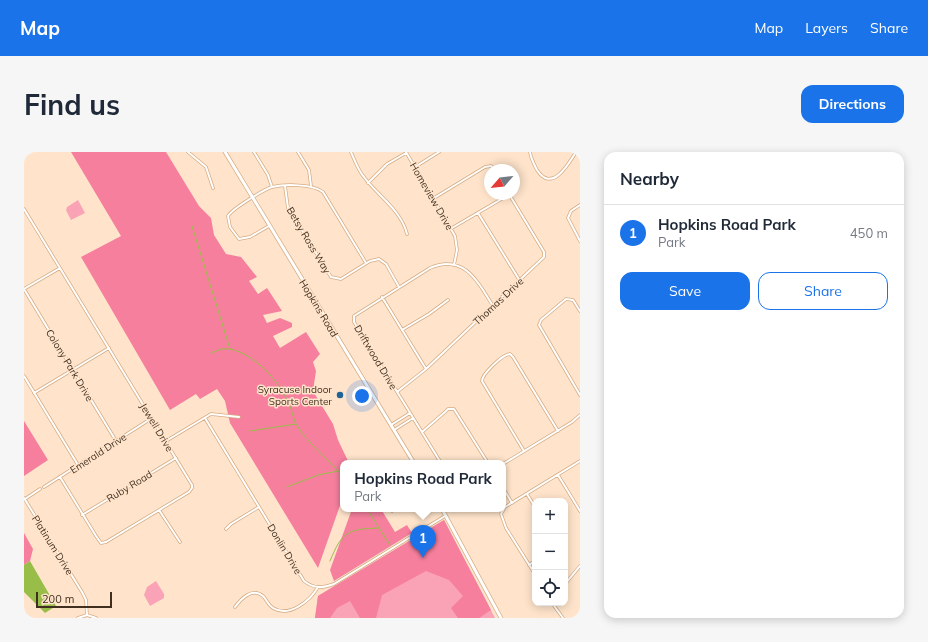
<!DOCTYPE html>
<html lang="en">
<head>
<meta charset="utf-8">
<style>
  body { margin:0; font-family:Mulish,sans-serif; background:#f6f6f7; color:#1f2937 }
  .controls { position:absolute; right:12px; bottom:12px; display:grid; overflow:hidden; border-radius:8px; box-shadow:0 2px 10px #0003 }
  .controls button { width:36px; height:36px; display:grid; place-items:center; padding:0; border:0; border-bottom:1px solid #e0e1e3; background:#fff; color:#1f2937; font:20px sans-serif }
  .compass { position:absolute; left:460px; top:12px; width:36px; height:36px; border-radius:50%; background:#fff; box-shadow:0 2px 10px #0003; rotate:242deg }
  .scale { position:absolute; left:12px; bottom:10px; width:76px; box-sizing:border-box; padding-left:4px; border:2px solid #402f1f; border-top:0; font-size:11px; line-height:14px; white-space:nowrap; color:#402f1f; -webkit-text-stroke:3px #ffe4cb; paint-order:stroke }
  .you { position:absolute; left:338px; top:244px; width:14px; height:14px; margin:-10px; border:3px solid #fff; border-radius:50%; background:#1a73e8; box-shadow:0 0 0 6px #1a73e833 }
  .badge { display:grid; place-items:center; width:26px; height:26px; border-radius:50%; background:#1a73e8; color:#fff; font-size:13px; font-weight:700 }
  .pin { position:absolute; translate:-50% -33px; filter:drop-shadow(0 1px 2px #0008) }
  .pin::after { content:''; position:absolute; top:21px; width:14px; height:12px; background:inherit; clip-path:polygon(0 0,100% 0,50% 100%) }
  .popup { position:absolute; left:316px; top:308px; width:166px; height:52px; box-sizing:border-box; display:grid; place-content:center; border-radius:8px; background:#fff; filter:drop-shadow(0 1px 3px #0005); font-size:13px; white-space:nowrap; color:#747a83 }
  .popup b { font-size:15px; color:#1f2937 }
  .popup::after { content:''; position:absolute; left:50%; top:100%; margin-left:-8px; border:8px solid transparent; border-top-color:#fff }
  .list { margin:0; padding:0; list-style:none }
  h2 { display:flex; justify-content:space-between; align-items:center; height:52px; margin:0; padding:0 16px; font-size:17px }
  h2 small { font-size:13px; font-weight:400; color:#747a83 }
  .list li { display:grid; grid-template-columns:26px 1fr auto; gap:12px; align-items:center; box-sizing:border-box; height:56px; padding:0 16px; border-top:1px solid #e0e1e3 }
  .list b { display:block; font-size:15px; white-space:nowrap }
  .list p { margin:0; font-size:13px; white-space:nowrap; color:#747a83 }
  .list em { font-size:13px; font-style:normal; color:#747a83 }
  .actions { display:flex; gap:8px; padding:12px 16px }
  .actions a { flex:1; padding:9px 0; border:1px solid #1a73e8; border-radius:12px; text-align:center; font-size:14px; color:#1a73e8 }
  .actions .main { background:#1a73e8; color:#fff }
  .icon { flex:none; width:22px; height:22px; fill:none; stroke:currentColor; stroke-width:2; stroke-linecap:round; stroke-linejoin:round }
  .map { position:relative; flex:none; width:556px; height:466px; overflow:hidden; border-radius:12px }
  header { display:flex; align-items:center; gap:24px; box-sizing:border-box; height:56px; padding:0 20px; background:#1a73e8; color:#fff }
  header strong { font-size:19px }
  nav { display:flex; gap:22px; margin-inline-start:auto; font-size:14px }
  .intro { display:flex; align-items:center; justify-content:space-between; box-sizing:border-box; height:96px; padding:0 24px }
  h1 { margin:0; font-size:28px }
  .button { padding:10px 18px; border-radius:12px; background:#1a73e8; color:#fff; font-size:14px; font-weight:700 }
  main { display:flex; gap:24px; padding:0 24px }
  aside { flex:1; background:#fff; border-radius:12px; box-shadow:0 2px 10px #0003 }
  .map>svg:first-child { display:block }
</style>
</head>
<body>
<header>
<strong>Map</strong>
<nav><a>Map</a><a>Layers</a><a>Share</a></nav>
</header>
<div class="intro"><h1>Find us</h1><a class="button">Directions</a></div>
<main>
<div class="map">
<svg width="556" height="466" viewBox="0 0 556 466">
  <rect width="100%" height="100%" fill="#ffe4cb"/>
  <path fill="#faa2b6" d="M54,48l7,13 -14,7 -5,-10 1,-3z
    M420,368l51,98h-180l3,-22z
    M132,429l8,13v4l-14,8 -6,-11 3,-8z"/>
  <path fill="#f67f9e" d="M47,0h95l33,54 12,12 3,17 12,19 15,3 16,20 -8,4 9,13 9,-6 15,23 -19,4 4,8 13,-5 12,5v4l-19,9 7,12 26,-16 14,22 -7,8 3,9 -3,20 20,33 5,16 11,23h-6v34l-25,71 -88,-145 -5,-22 -8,-12 -17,10 -4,-5 -26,16 -89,-153 40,-21z
    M0,269l24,39 -24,16z
    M328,357h29l14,23 12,-7 5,8 -78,48 -4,-11z
    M420,368l47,90 -12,8h-21l-7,-10 12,-12 -14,-16 -23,-9 -44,24 -6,23h-16l-10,-17 -13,7 -7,10h-15l3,-22z
    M0,381l9,16 -3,12 -6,4z"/>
  <path fill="#98bd49" d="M6,409l26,45 -11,7 -21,-21v-27z"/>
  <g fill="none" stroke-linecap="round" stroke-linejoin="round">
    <path stroke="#98bd49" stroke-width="1" d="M168,74l38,123c25,5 49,32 59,55 3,6 4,14 7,20 12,20 33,35 47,53
      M187,201l10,-4h9
      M226,279l46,-7
      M263,335l31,-12 20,-4
      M343,357l23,36
      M306,409c12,-29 17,-32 49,-33"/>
    <defs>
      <path id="street" d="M164,0l18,15 7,21
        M230,0l14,23 4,12
        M274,0l11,18 2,16
        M327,0c4,9 7,18 13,25 14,19 37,33 43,57
        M382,0l49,84 2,14 -3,15
        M506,0c1,7 4,12 7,18 15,23 31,-5 39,-18
        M391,15l24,-15
        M344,31l19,-19 19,-11
        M261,34l3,22 43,69 10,2 29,-18 9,-2 7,5 13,23
        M410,46l51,-31 6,-1 4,4
        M556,53l-9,6 -3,7 12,23
        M0,57l168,276v3l-3,4 -83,50 -5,1 -5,-7 -36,-59
        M454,61l42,68
        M245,74l-19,11 -11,2 -9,-12 -2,-11c4,-7 35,-26 44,-29 13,-3 41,-3 51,5l43,71
        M428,76l58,-34
        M0,137l92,152
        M0,137l36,-21
        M358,145l44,72
        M556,159l-7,-11 -7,-1 -25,21 -2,5 41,70
        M378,178l27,-16 19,-14
        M0,224l54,89
        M373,240l29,-23 118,-112v-5l-35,-58
        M10,241l75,-45
        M181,266l99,163c10,8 19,7 30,3l111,-68
        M367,273l19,-12
        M370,278l19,-12
        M398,280l23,-20 3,-3h6l34,54
        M142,289l45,-27 28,3
        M500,299l-42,-70c0,-7 21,-27 28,-27l3,3 45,74
        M417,311l-87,-141v-6l76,-48c34,-15 48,14 63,38
        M479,312l69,-42 8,-7
        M534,323l22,36
        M20,335l108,-69
        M479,336l9,15
        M503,342l8,13
        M0,346l58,94 4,8 1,15
        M1,347l15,-10
        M135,358l21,32
        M368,359l1,-2
        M58,363l94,-57
        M202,377l5,-5 28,-17
        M505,413l6,-4
        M511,422l-29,-46 -5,-14 4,-7 75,-46
        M541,432l15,-18
        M528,451l11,15
        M211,455c6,-8 17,-20 28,-11 4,4 5,9 10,12 16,10 37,-7 45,-21
        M54,466l9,-3 9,3"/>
      <path id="secondary" d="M201,0l189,311
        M418,357l59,109"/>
    </defs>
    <use href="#street" stroke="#d6ac84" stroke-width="3.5"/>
    <use href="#secondary" stroke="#d6ac84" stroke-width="4.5"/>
    <use href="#street" stroke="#fff" stroke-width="2"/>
    <use href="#secondary" stroke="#fff" stroke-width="3"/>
  </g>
  <circle fill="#1d6599" stroke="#ffe4cb" stroke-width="1.5" cx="316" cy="243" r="4"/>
  <g text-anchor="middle" stroke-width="3" stroke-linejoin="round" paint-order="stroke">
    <g font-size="10" fill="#402f1f" stroke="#ffe4cb">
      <text transform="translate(408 44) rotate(60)" y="4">Homeview Drive</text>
      <text transform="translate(285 88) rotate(59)" y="4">Betsy Ross Way</text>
      <text transform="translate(474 149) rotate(-43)" y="4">Thomas Drive</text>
      <text transform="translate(295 156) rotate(59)" y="4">Hopkins Road</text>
      <text transform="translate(352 205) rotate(59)" y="4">Driftwood Drive</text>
      <text transform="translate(46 213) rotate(59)" y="4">Colony Park Drive</text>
      <text transform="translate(133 275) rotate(59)" y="4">Jewell Drive</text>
      <text transform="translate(74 301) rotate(-33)" y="4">Emerald Drive</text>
      <text transform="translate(105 334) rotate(-31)" y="4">Ruby Road</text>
      <text transform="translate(29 393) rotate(58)" y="4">Platinum Drive</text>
      <text transform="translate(261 397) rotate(59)" y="4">Donlin Drive</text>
    </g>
    <g font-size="10" fill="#402f1f" stroke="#ffe4cb" text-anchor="end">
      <text x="308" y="241">Syracuse Indoor<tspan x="308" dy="12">Sports Center</tspan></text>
    </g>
  </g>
</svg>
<div class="controls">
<button>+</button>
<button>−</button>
<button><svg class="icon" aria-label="locate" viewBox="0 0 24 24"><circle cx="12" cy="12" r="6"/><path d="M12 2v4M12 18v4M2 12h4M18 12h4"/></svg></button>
</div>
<svg class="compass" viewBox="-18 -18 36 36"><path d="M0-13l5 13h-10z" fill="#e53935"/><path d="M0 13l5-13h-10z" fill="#747a83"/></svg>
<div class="scale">200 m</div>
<div class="you"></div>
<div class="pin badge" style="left:399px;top:406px">1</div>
<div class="popup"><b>Hopkins Road Park</b>Park</div>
</div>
<aside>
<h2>Nearby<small></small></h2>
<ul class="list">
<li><span class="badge">1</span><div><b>Hopkins Road Park</b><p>Park</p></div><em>450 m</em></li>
</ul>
<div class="actions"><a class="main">Save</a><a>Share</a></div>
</aside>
</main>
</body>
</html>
